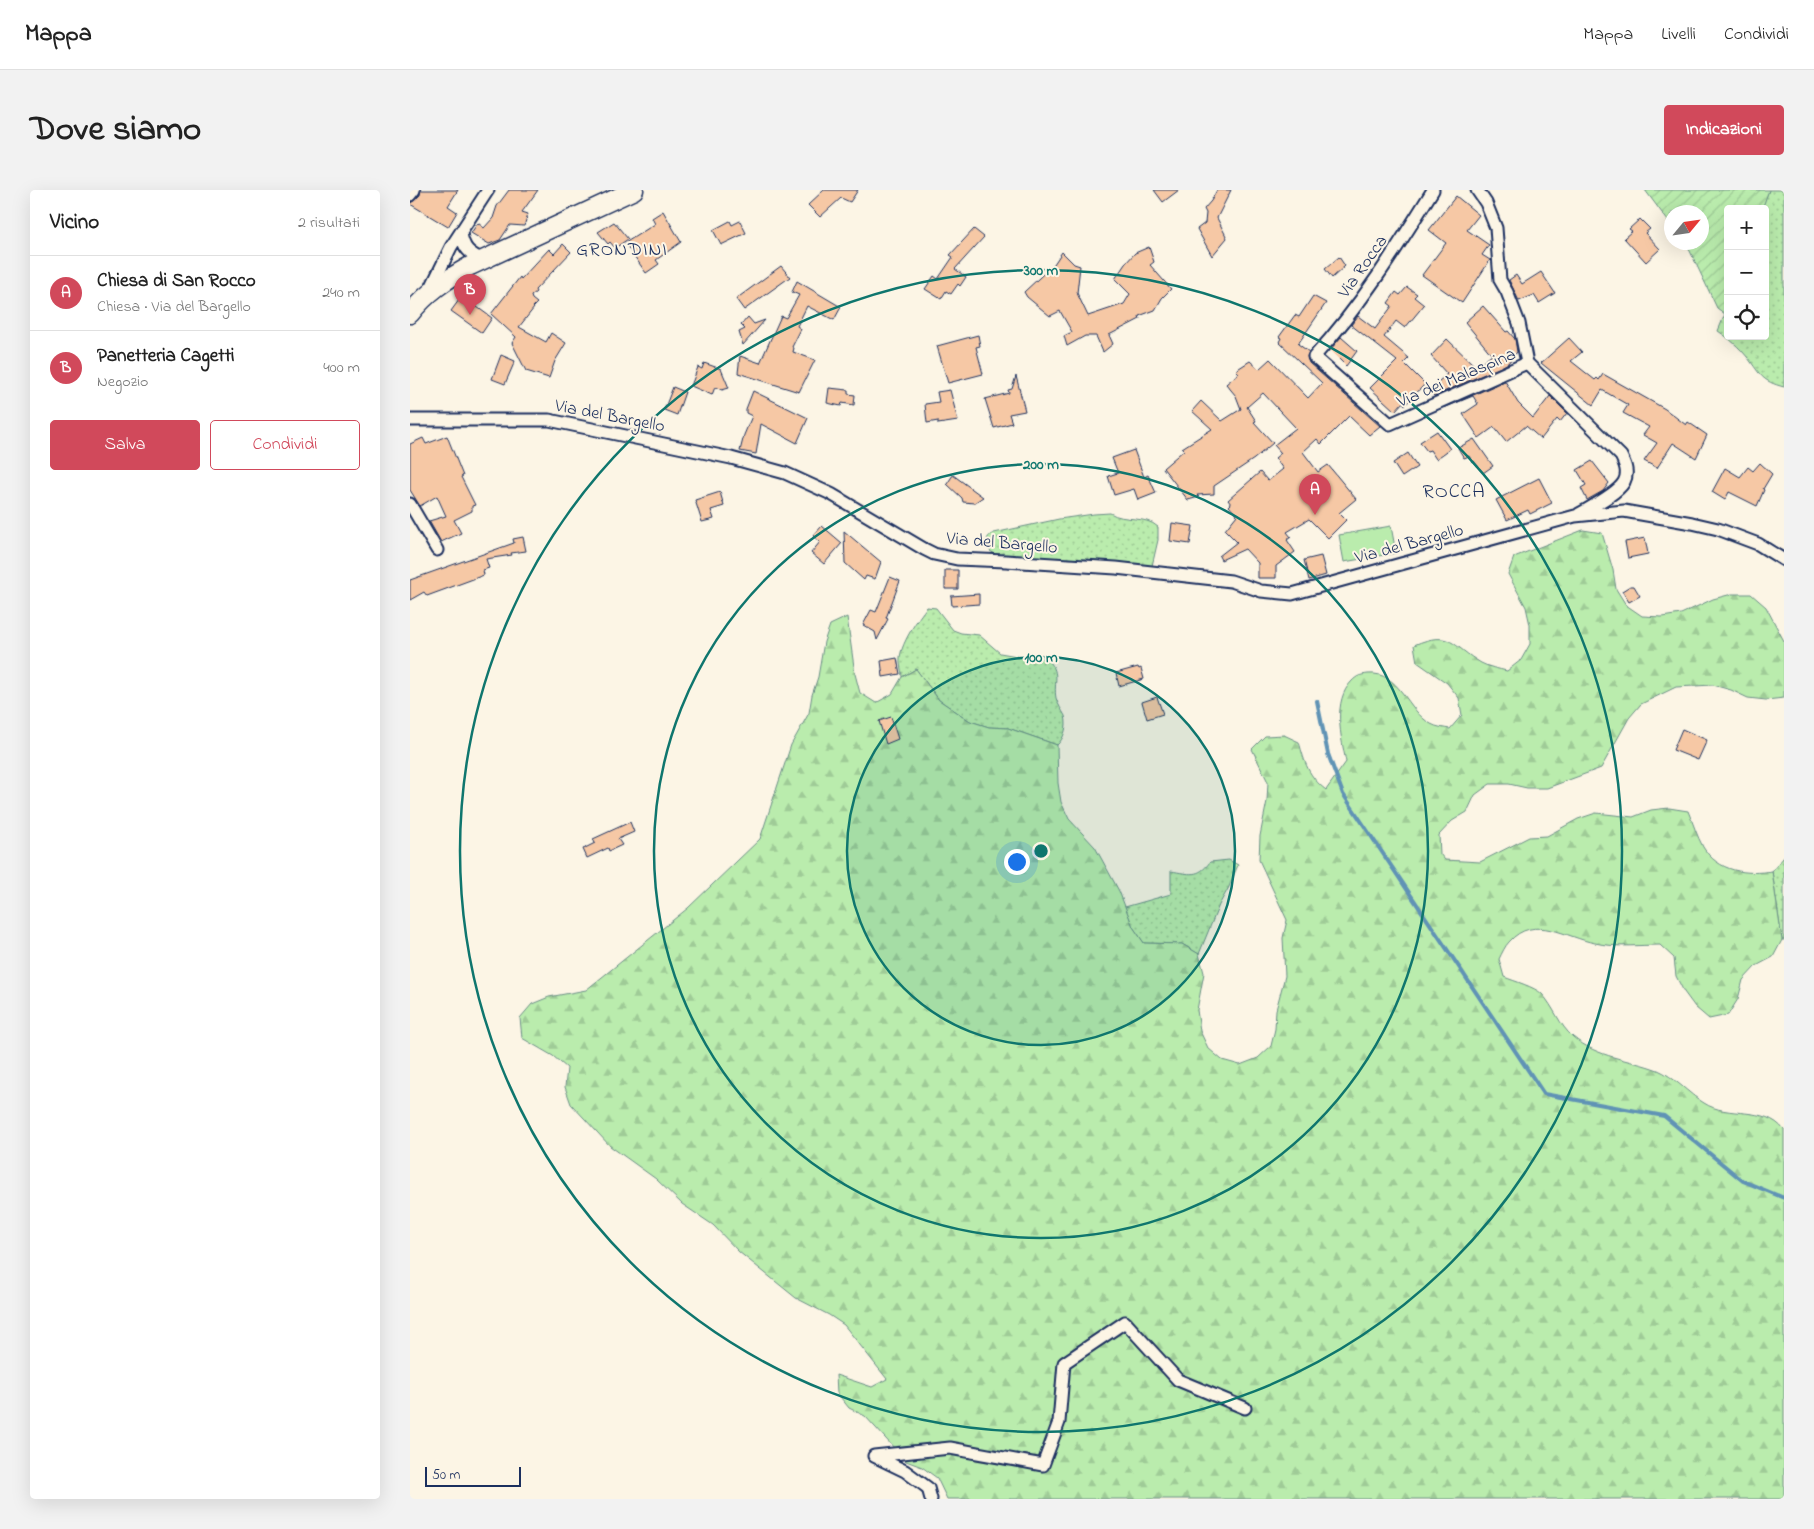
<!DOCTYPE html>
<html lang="it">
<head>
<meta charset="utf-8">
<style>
  body { margin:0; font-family:"Indie Flower",sans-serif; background:#f2f2f2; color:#222 }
  .controls { position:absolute; right:15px; top:15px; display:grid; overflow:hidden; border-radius:5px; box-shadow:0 5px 20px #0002 }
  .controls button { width:45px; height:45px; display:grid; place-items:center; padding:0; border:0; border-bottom:1px solid #e0e0e0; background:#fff; color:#222; font:25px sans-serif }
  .compass { position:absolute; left:1254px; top:15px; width:45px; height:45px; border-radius:50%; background:#fff; box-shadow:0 5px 20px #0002; rotate:61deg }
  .scale { position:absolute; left:15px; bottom:12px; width:96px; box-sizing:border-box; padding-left:5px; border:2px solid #1b2f5e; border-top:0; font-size:14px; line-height:18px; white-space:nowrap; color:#1b2f5e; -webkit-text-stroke:4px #fcf5e5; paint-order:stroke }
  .you { position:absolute; left:606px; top:671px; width:18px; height:18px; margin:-12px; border:4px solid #fff; border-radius:50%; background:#1a73e8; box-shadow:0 0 0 8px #1a73e833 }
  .badge { display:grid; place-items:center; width:32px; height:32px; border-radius:50%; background:#d1495b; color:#fff; font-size:16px; font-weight:700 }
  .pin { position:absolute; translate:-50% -41px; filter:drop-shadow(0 1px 2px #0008) }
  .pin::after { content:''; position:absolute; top:26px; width:18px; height:15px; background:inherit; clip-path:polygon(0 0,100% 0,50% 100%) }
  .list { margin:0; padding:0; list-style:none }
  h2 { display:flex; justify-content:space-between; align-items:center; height:65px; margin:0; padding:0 20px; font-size:21px }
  h2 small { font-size:16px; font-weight:400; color:#767676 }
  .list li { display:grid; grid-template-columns:32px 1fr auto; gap:15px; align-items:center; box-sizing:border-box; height:75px; padding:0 20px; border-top:1px solid #e0e0e0 }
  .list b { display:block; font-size:19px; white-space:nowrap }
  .list p { margin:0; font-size:16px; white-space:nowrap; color:#767676 }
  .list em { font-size:16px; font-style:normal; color:#767676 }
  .actions { display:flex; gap:10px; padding:15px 20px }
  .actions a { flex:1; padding:11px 0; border:1px solid #d1495b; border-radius:5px; text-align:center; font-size:18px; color:#d1495b }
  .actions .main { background:#d1495b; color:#fff }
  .icon { flex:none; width:28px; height:28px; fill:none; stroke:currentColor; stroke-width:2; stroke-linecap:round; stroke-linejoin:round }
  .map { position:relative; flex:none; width:1374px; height:1309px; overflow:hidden; border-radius:5px }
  header { display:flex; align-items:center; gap:30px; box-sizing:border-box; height:70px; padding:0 25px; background:#fff; border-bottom:1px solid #e0e0e0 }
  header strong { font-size:24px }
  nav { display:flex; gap:28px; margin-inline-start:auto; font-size:18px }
  .intro { display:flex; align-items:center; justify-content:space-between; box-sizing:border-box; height:120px; padding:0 30px }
  h1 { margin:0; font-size:35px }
  .button { padding:12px 22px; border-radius:5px; background:#d1495b; color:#fff; font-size:18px; font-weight:700 }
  main { display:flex; gap:30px; padding:0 30px }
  aside { flex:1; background:#fff; border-radius:5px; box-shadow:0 5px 20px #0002 }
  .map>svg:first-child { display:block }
</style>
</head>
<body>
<header>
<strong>Mappa</strong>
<nav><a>Mappa</a><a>Livelli</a><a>Condividi</a></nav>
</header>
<div class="intro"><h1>Dove siamo</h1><a class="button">Indicazioni</a></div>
<main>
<aside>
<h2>Vicino<small>2 risultati</small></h2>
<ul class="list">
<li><span class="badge">A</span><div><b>Chiesa di San Rocco</b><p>Chiesa · Via del Bargello</p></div><em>240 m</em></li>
<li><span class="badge">B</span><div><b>Panetteria Cagetti</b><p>Negozio</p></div><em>400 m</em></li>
</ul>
<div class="actions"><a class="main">Salva</a><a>Condividi</a></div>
</aside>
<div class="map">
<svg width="1374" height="1309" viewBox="0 0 1374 1309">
  <defs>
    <pattern id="grass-dots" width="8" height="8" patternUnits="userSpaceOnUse" patternTransform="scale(1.25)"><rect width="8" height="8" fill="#baecad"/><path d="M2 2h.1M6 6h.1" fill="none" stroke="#9fcb97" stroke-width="1.8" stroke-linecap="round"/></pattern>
    <pattern id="forest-firs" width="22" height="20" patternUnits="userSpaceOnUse" patternTransform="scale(1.25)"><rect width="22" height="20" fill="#baecad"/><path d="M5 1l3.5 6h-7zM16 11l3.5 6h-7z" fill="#9fcb97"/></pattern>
    <pattern id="garden-furrows" width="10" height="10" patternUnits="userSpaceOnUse" patternTransform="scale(1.25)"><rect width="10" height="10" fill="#baecad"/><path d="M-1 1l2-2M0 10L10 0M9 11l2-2" fill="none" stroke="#9fcb97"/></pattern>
  </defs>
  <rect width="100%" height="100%" fill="#fcf5e5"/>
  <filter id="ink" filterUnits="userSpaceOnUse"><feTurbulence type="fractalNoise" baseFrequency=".02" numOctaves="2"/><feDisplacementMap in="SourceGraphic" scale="10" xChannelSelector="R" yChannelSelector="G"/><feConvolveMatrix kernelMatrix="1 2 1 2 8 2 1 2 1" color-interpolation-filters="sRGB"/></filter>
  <g filter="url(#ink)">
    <path fill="url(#grass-dots)" stroke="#6a8e86" d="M1359,0h15v197c-23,-6 -23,-12 -36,-29 -9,-11 -18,-19 -30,-27l7,-17 3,-1v23h37v-127h-3v-2z
      M700,323c14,9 35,2 48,14v13l-6,26 -157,-12 -5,-3c-3,-8 -6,-14 4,-18l65,-14 35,-5z
      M517,417l9,1 17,22 8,3 18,2 21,18 28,5h18c16,14 7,24 10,40 2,7 6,12 9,18 3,10 -1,23 -8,29l-49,-17 -19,-1 -19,-6 -31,-21 -23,-31 -14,8c0,-6 -3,-14 -2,-20 2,-15 18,-39 27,-50z
      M1374,667v83h-2l-10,-69z
      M819,670l9,5 -9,22 -10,18 -20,49 -17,-10 -38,-1 -11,-16 -8,-20 46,-13v-23c19,3 27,7 39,-9z"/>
    <path fill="url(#forest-firs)" stroke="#6a8e86" d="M1173,340l19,3 11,37 3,19 10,16 16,11 20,1 19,-3 32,-15 19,-5h19l15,13 18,34v57l-18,2 -18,-2 -17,-8 -18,-5 -37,2 -35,17 -12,14 -28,50 -54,20h-20l-18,-4h-19l-15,11 -8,17 -15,9 -13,14 1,19 5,6 35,2 49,-25 18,-1 31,-17 18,-6 37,4 18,-7 18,-2 19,3c5,12 9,25 15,36 15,25 44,28 69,24l10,69 -9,17 -17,9 -13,14 -5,19 -10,16 -19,4 -14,-12 -11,-15 -8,-16 -2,-18 -14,-13c-21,0 -44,3 -65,-2 -28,-5 -61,-30 -86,-1 -4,4 -7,11 -10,17l5,18c10,4 31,10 38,17 12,13 17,31 31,43 25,21 56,22 85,33 15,6 31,24 46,33 24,16 61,2 80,27v369h-837l-10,-21 -15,-11 -16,-6 -41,-45 -16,-8 -12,-15 -1,-18 36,12 15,-8 -43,-54 -15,-10 -33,-17 -57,-46 -26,-27 -31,-21 -26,-25 -46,-33 -39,-42 -6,-17 2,-19 -14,-12 -31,-18 -2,-20 12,-14 17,-7 37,-7 102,-82 72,-69 31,-94 18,-32 3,-18 6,-18 6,-35 6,-17 17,-8 8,57 5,19 16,10 16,-9 10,-17 14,-8 23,31 31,21 19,6 19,1 49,17 1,38 3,19 8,17 26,28 24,44 14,36 11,16 38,1 17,10 5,19 -7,37 3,21 8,17 14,12 18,5 18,-7 13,-12 4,-17 1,-19 9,-34 -2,-38 4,-18 -28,-60 1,-24 7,-35 1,-19 -16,-33 13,-13 19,-1 15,7c6,21 9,34 27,48l20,-28c-5,-25 -14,-61 6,-81 5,-5 8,-6 16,-7 32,-3 39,37 63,50 5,3 13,4 19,5l12,-14 -3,-17 -12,-15 -30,-21 -3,-17c37,-16 38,1 67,18 7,4 18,6 26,8l14,-11 9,-16v-19l-4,-18 -18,-33 6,-17z"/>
    <path fill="url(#garden-furrows)" stroke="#6a8e86" d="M1235,0h124l-7,19h-34v104l-3,1 -8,-6 -27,-57 -6,-8 18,-1v-30h-30l-1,13z"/>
    <path fill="#baecad" stroke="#6a8e86" d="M981,336l5,27 -52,9 -5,-27z"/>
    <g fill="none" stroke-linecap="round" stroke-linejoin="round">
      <path stroke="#6093b5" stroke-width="4" d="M907,511l11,53 15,40 201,300 120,22 79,65 41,17"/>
    </g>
    <path fill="#f6c8a5" stroke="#1b2f5e" d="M11,0h37l-10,16 9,6 -9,15 -38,-23 10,-9z
      M99,0h29l-16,22 6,2 -4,12 -14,-1 -10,15 -11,4 -18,-11 7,-10 6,5 9,-10 4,-12z
      M414,0h34l-8,12 -9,-4 -21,19 -12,-12z
      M744,0h25l-16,12z
      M807,0h14l-14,28 10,20 -15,18 -15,-27 8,-6 1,-10 -2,-4 7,-8z
      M1046,6l23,19 -12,15 22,15 -7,10 8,5 -28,43 -40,-28 24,-32 -17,-13z
      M253,21l18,31 -25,18 3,4 -13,9 -21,-30 30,-19 -3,-6z
      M1230,29l10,10 -5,4 15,16 -14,13 -22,-24 8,-7 -3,-2z
      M320,31l2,4 8,-4 6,12 -25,12 -8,-15z
      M204,32l14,17 -13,9 -5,-6 -2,2 -10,-12z
      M564,39l10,8 -29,32 11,8 -6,9 -2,-2 -7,10 -5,-3 -5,8 -16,-10 9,-13 4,3 15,-22 -3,-2z
      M153,54l8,8 -36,38 1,2 -5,4 1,3 5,4 -4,4 1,1 -15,19 27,15 5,-9 15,10 -11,18 -6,17 -23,-7 -14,-28 4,-6 -25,-23 29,-37 1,2 28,-30 5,5z
      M739,57l5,15 -4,3 21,24 -9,9 -7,12 -16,6 1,3 -31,16 4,9 -10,8 -7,-16h-11l-18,10 -3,-10 8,-4 -12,-21 -10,5 -23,-19 -3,-5 30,-28 8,-12 12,12 6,2 -3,27 11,23 36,-12 6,-10 -15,-15 10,-15 10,-11z
      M929,67l6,9 -13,12 -7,-9z
      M371,76l9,11 -46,33 -8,-11z
      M1131,82l14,21 -16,10 -5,-8 -15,6 -10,-21 7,-5 6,9z
      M387,91l44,26 -7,13 -27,-14 -10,20 4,3 -9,18 2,1 -1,4 22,8 -16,32 -61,-19 2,-17 20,7 21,-47 5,2 13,-23 -7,-3z
      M997,97l10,7 -3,3 10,8 -19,23 -9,-7 -12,16 25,21 -5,5 21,21 -20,21 -2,-3 -8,9 -25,-23 27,-27 -46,-36 7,-9 17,13 17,-23 -4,-3 8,-11 4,3z
      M52,106l30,22 -10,15 -31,-22z
      M903,106l13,7 -28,41 11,8 -2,4 2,7 71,63 -11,9 -20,-19 -28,28 -4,-5 -14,13 15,20 10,-7 28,34 -17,14 7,7 -18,18 -19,-19 -22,13 4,5 -4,3 8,12 -19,14v12h-18v-15l-13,-14 -24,11 -2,-4 18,-14 -12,-12 12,-15 -8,-9 2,-2 -3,-4 32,-28 8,9 15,-12 -8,-11 6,-5 -7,-8 22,-17 -33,-35 -16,14 9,14 -2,1 19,21 -19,16 -40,27v8l-17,1 2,2 -11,3 -25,-32 21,-18 -2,-2 30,-19 -20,-18 9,-10 21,20 19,-12 -5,-13 -10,-12 13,-11 -3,-3 14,-9 9,8 11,-10 38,39 14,-15 -43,-41 2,-4 -2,-1 16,-22 4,2z
      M1073,116l23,26 2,-1 7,8 2,13 -9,11 -5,3 -69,30 -5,-6 18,-16 -16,-18 16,-17 29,28 16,-12 -27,-33z
      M338,127l6,7 11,-4 -22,25 -4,-13 6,-3 -4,-4z
      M568,145l2,11 -4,1 7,27 -35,9 -11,-37z
      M931,147l16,14 -11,15 -16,-16z
      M1159,148l13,14 -11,9 24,19 2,-2 2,2 4,-6 62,35 21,16 2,-3 19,13 -11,23 -23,-15 -16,25 -13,-7 13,-18 -14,-8 6,-8 -26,-14 5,-8 -26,-15 -9,15 -52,-42z
      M91,165l14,6 -10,23 -13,-5z
      M294,173l17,6 8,19 -7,2 -7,-3 -3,8 -21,-9 7,-19 4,2z
      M606,186l9,35 -16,3 3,9 -18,5 -9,-29 24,-6 -1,-3 4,-1z
      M1095,191l13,22 15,15 17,-22 17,17 -7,9 -3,-3 -16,20 -15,-13 -20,16 -12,-15 -15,11 -16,-24 15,-10 -5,-8 -29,12z
      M263,197l12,5 -8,23 -13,-5z
      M419,198l19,2v4l7,1 -1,10 -12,-2 -1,3 -14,-3z
      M540,200l8,31 -20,3v-3l-11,2 -2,-19 14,-2 -2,-10z
      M343,201l55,27 -11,25 -36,-19 -5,30 -16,-3 4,-16 8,-19 -6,-3v-4z
      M1027,241l13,18 -14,10 -6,-9 -3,1 -7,-9z
      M37,246l16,40 -2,1 14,28 -3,1v5l-18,9 7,13 -20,9 -12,-21 17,-5 -9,-20 -17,10 -10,-16v-46l13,-6 3,6z
      M1064,249l19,27 -10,7 -9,-12 -1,1 -4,-6 -5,2 -6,-10z
      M724,260l10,27 4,-2 8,18 -18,7 -4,-11 -20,6 -6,-19 10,-3 -6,-15z
      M998,263l9,14 -15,10 -9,-14z
      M1182,271l17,22 -6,8 -16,9 -6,-12 5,-3 -9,-15z
      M1350,273l12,11 -9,15 1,1 -7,16 -28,-14 -4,8 -13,-8 13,-24 15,9 8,-10 5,4z
      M543,285l30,22 -9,6 -11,-1 -1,-4 -15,-14z
      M1129,288l13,25 -22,11 -2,-4 -21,10 -11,-20z
      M310,302l4,14 -13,4 3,9 -12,3 -7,-22z
      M762,333l21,3 -3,18 -20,-3z
      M412,336l20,17 -18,21 -13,-11 9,-11 -7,-6z
      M434,341l37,31 -6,17 -9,-3 -2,4 -19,-17z
      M113,347l3,14 -15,2 1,2 -26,4 3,9 -6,2 1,5 -57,21 -3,-4 -14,8v-20l104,-37 -1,-4z
      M1235,348l3,16 -20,4 -3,-16z
      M911,366l5,19 -17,5 -5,-20z
      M535,380h13v19h-13z
      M480,387l10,4 -14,37 2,1 -11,21 -2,-8 -12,-7 8,-15 5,2z
      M1220,396h4l6,10 -11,6 -7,-11z
      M569,404v10l-27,2 -1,-10z
      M487,468l3,16 -17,3 -2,-16z
      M728,477l1,2 2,-1 3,11 -25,7 -3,-13z
      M747,507l6,17 -16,5 -5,-17z
      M481,527l7,22 -12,5 -7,-23z
      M1272,539l25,11 -9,20 -25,-10z
      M220,632l4,10 -16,7 4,6 -13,6 -1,-3 -21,10 -4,-9 12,-6 -2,-4z"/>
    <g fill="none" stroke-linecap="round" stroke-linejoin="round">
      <defs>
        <path id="minor" d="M1023,0c-36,58 -73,117 -119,167l76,67 137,-61
          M1067,0l9,13 10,25 4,52 7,12 12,31 8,40
          M0,5l4,-5
          M51,43c2,15 8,21 23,27
          M20,100l21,-43 37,-57
          M1117,173l94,93c4,8 8,17 3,26 -7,12 -33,25 -45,32
          M0,230h139l182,38 54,15 46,21 93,55 10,5 23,5 49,2 110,7 115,13 30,10 31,3 283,-78 49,-5 68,12 26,6 40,15 26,16
          M0,314l27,46
          M521,1309l-3,-11 -23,-17 -31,-15 76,-8 93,17 16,-43 5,-59 61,-41 53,58 67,28"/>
        <path id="primary" d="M0,124c16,-21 37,-35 60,-48l164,-76"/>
      </defs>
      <use href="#minor" stroke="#1b2f5e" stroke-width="15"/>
      <use href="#primary" stroke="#1b2f5e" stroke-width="21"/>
      <use href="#minor" stroke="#fcf5e5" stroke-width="11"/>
      <use href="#primary" stroke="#fcf5e5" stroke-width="18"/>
    </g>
  </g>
  <circle cx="631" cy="661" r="194" fill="#0f766e" fill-opacity=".12"/>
  <g fill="none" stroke="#0f766e" stroke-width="2.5">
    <circle cx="631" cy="661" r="194"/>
    <circle cx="631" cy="661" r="387"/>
    <circle cx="631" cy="661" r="581"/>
  </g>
  <g text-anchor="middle" stroke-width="4" stroke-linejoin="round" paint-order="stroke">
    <g font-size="18" fill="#1b2f5e" stroke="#fcf5e5">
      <text transform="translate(952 76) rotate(-55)" y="6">Via Rocca</text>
      <text transform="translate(1046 187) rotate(-23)" y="6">Via dei Malaspina</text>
      <text transform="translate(200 225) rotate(11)" y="6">Via del Bargello</text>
      <text transform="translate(592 352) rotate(5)" y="6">Via del Bargello</text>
      <text transform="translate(999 353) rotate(-15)" y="6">Via del Bargello</text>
    </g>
    <g font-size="19" letter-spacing="1" fill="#1b2f5e" stroke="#fcf5e5">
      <text x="212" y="65">GRONDINI</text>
    </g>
    <g font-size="20" letter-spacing="1" fill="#1b2f5e" stroke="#fcf5e5">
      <text x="1044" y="307">ROCCA</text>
    </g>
  </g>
  <circle cx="631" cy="661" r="8" fill="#0f766e" stroke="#fcf5e5" stroke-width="2.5"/>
  <g font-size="15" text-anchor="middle" font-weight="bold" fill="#0f766e" stroke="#fcf5e5" stroke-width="4" stroke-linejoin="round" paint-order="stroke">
    <text x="631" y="85">300 m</text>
    <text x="631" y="279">200 m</text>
    <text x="631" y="472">100 m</text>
  </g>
</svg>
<div class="controls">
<button>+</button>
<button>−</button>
<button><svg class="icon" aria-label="locate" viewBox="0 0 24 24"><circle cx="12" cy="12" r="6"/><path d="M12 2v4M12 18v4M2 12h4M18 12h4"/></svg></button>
</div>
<svg class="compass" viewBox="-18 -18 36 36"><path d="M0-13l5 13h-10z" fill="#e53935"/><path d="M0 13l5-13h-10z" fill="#767676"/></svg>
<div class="scale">50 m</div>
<div class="you"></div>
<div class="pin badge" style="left:905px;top:325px">A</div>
<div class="pin badge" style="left:60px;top:125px">B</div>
</div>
</main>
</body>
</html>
